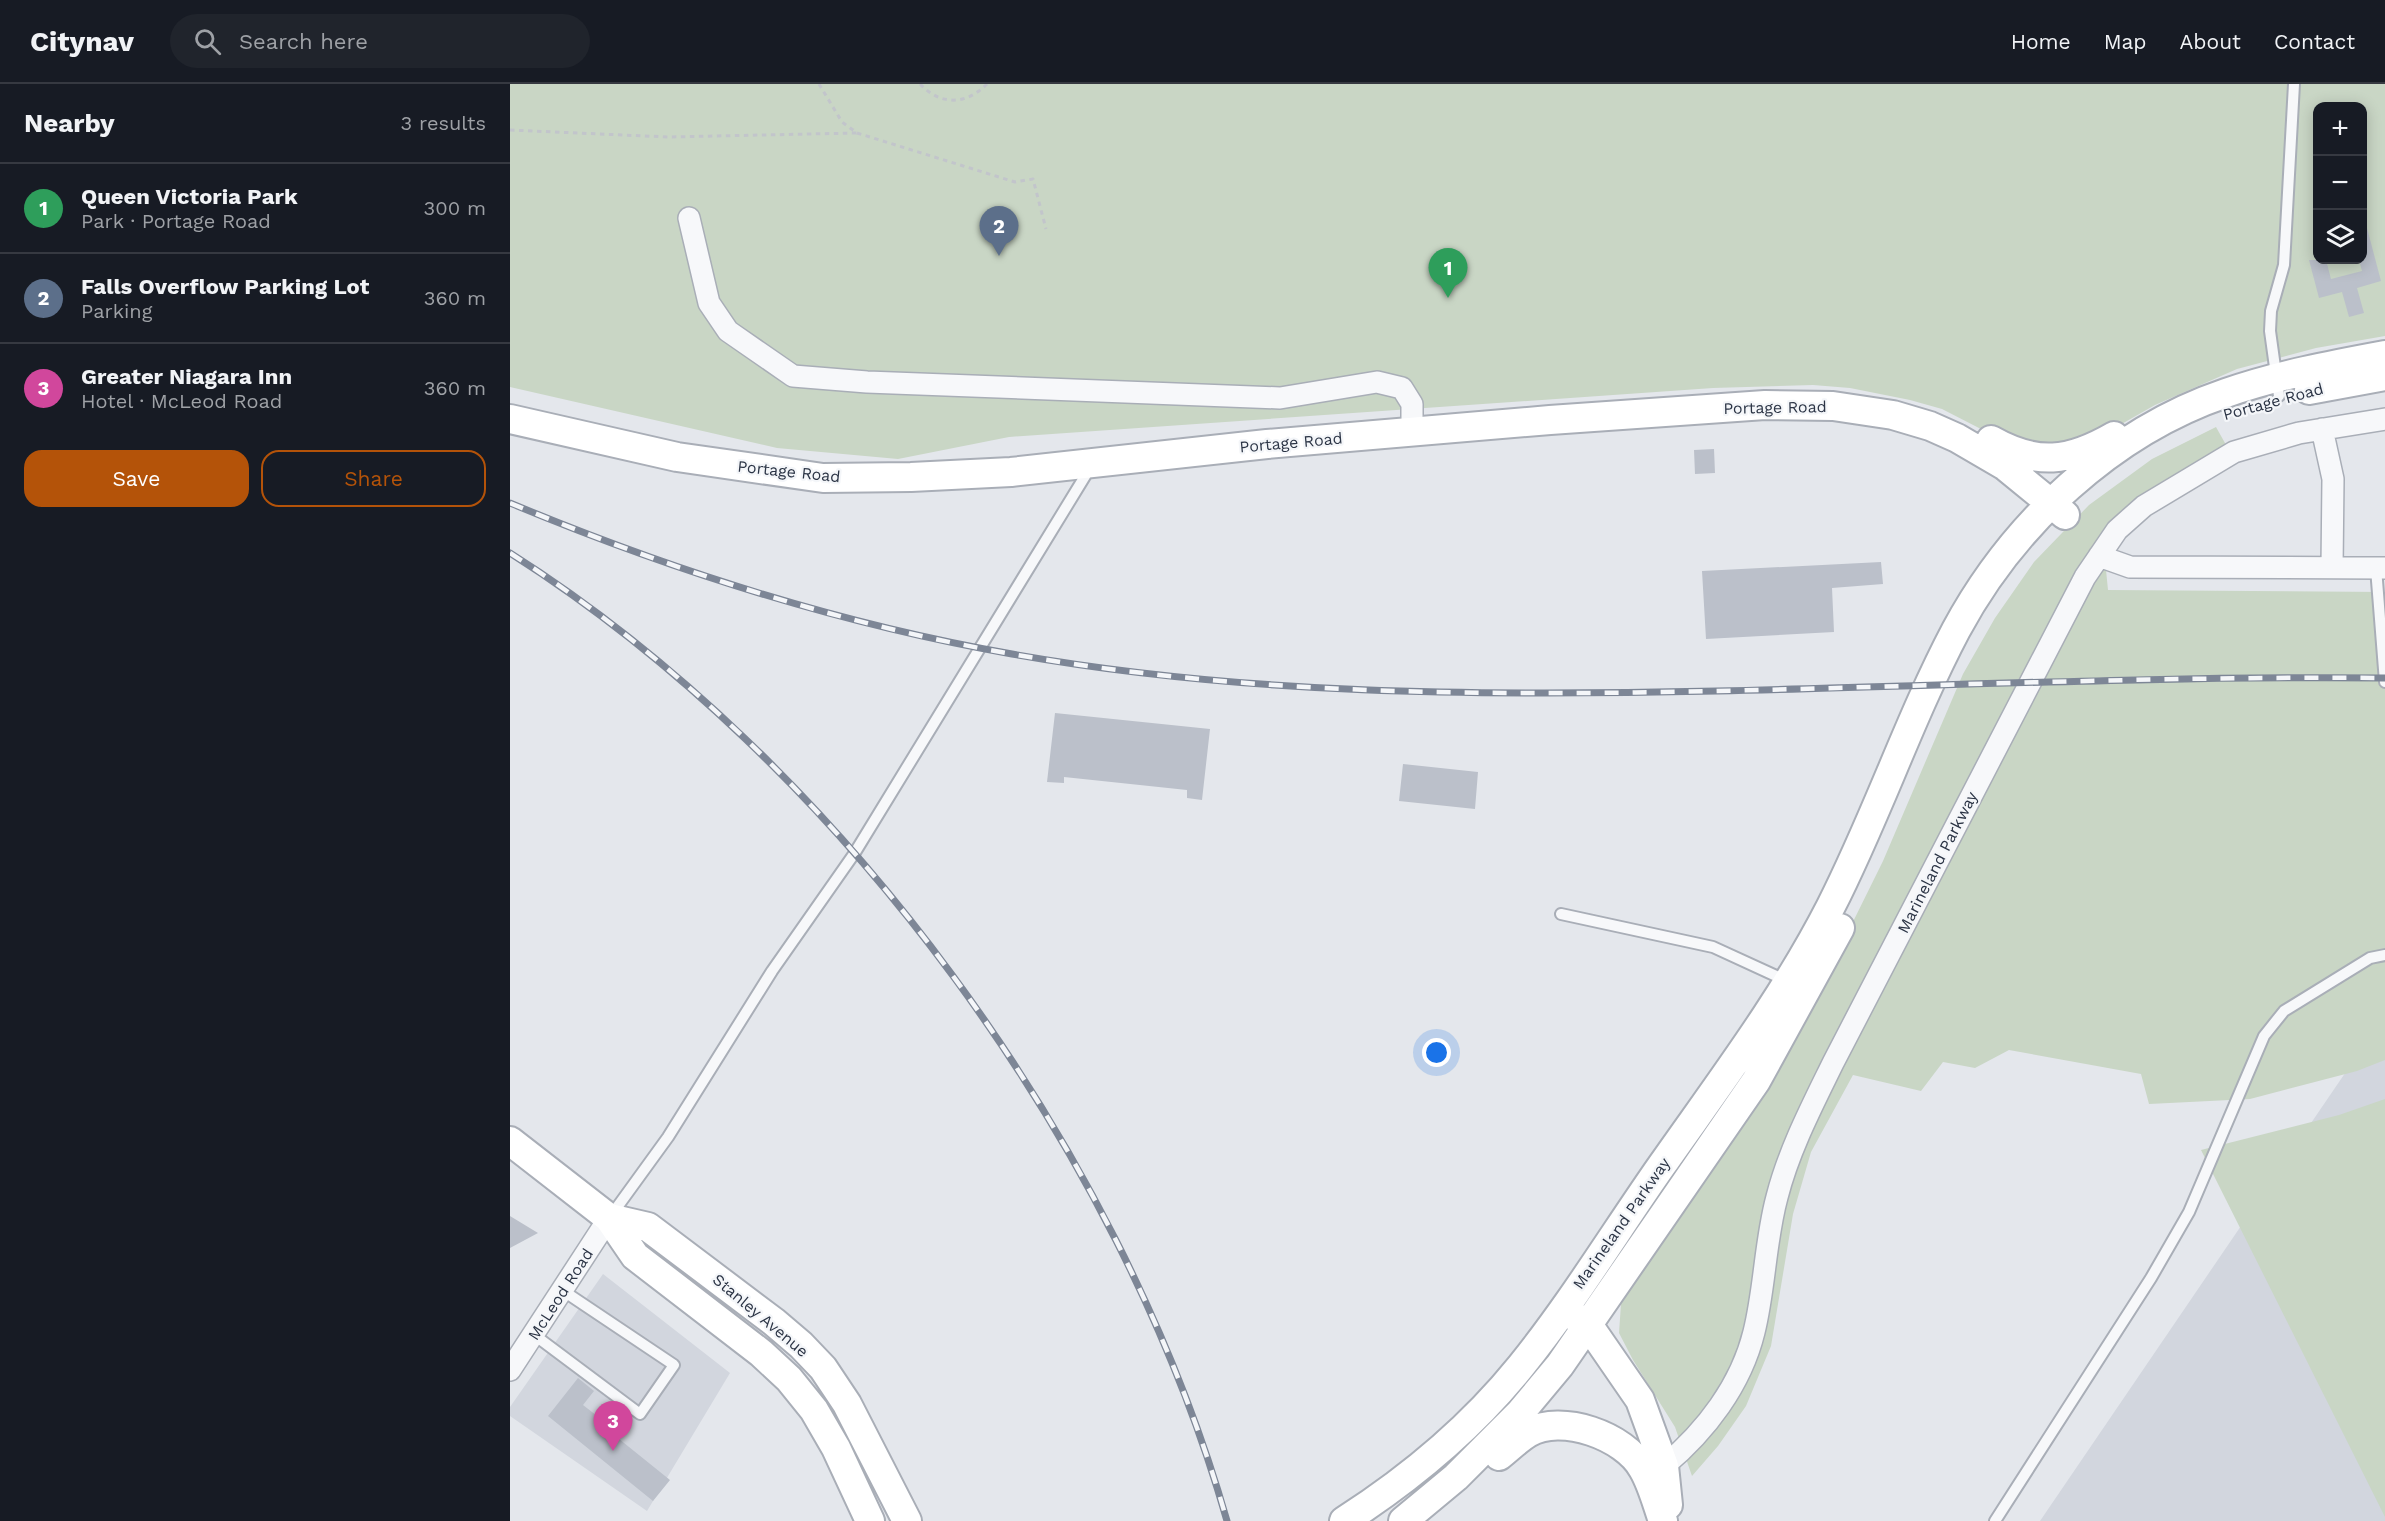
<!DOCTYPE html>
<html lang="en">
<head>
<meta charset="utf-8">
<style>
  body { margin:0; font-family:"Work Sans",sans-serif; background:#20242c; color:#f1f3f6 }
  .controls { position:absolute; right:18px; top:18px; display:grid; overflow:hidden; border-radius:12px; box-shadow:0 3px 15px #0003 }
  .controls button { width:54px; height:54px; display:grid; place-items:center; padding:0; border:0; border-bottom:2px solid #363941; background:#171b24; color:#f1f3f6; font:30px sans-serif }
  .you { position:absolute; left:927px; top:969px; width:21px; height:21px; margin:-15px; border:4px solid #fff; border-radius:50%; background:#1a73e8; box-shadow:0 0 0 9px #1a73e833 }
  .badge { display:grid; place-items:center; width:39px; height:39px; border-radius:50%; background:#b45309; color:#fff; font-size:20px; font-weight:700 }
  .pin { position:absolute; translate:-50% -50px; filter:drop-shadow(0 2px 3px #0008) }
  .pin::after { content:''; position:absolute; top:32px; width:21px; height:18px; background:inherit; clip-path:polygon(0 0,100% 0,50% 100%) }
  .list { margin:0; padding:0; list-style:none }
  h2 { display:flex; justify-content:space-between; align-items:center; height:78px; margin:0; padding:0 24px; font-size:26px }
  h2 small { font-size:20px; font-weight:400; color:#9ea1a6 }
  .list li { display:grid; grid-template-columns:39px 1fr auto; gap:18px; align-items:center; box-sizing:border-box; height:90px; padding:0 24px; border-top:2px solid #363941 }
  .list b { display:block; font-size:22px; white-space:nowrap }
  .list p { margin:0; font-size:20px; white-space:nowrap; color:#9ea1a6 }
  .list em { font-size:20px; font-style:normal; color:#9ea1a6 }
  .actions { display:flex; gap:12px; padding:18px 24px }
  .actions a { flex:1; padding:14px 0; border:2px solid #b45309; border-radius:18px; text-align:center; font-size:21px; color:#b45309 }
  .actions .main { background:#b45309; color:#fff }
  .icon { flex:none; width:33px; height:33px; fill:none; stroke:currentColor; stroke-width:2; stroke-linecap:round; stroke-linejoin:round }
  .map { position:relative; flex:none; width:1875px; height:1437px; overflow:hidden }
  header { display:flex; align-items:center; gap:36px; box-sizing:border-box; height:84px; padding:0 30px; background:#171b24; border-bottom:2px solid #363941 }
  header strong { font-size:28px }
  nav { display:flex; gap:33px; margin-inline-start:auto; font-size:21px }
  .search { width:420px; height:54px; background:#20242c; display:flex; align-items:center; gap:15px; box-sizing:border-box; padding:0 21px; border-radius:33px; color:#9ea1a6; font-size:22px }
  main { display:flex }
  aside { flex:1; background:#171b24 }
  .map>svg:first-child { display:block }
</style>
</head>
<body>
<header>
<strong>Citynav</strong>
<div class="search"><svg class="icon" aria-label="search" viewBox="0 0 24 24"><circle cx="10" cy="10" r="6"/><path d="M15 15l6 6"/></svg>Search here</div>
<nav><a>Home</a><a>Map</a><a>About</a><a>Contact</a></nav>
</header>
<main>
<aside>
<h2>Nearby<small>3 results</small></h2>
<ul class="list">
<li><span class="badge" style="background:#2e9e5b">1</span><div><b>Queen Victoria Park</b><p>Park · Portage Road</p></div><em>300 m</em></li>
<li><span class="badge" style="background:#5c6f8a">2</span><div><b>Falls Overflow Parking Lot</b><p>Parking</p></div><em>360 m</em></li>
<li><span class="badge" style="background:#d1479c">3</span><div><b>Greater Niagara Inn</b><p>Hotel · McLeod Road</p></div><em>360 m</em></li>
</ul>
<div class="actions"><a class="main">Save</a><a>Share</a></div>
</aside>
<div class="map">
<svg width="1875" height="1437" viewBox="0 0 1875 1437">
  <rect width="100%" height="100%" fill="#e4e7ec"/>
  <path fill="#d2d6de" d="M1859,954l16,11v472h-345z
    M93,1190l127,99 -83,138 -137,-95v-9z"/>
  <path fill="#c9d6c5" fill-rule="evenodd" d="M0,0h1875v252l-69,12 -79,21 -82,36 -65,37 -76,4 -72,-37 -32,-9 -60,-12 -37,-3 -100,3 -704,49 -111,22 -121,-11 -267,-61zM1808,22h44v154h-44z
    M1706,343l14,25 -127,88 5,50 277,2v468l-28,11 -107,28 -101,5 -8,-30 -132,-24 -34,18 -32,-6 -22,29 -68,-16 -42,77 -18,62 -22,132 -25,60 -28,40 -26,30 -17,-49 -42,-67 -14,-27 2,-29 9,-25 213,-337 40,-81 80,-187 32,-56 39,-56 55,-57 63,-46z
    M1875,1015v418l-184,-367 138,-35z"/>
  <path fill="#bbc0ca" d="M1857,144l14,53 -24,7 7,25 -15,4 -7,-25 -23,6 -10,-38h17l5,19 31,-8 -3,-11h3v-31z
    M1204,365l1,24 -20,1 -1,-24z
    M1371,478l2,22 -51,4 2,44 -128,7 -4,-68z
    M545,629l155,16 -8,71 -15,-2v-8l-123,-13v6l-17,-1z
    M893,680l75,8 -3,37 -76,-8z
    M0,1132l28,17 -28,15z
    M68,1294l16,13 -11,14 18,14 -3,3 72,58 -17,21 -105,-85z"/>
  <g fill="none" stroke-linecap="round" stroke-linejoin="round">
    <defs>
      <path id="lane" d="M1769,312l-9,-65 1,-20 13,-46 10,-181
        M1866,484l9,114
        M1051,830l152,33 74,34
        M100,1133l58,-80 104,-166 82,-117 236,-386
        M23,1250l107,80 34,-49 -112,-75
        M1485,1437l156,-243 38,-66 75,-176 20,-25 86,-53 15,-3"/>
      <path id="street" d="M179,134l20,85 19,28 65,45 74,6 413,16 97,-16 25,6 10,16v28
        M1812,345l11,50 -1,88
        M1589,472l31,11 255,1
        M0,1286l99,-152
        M1154,1382c42,-35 77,-81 90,-134 11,-44 11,-91 23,-135 12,-47 35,-91 56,-134l252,-486 32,-47 27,-24 90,-54 65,-19 86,-14"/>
      <path id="secondary" d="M1799,306l76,-14
        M0,335l167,38 146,21 88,-1 100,-5 256,-28 283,-24 215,-15 68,1 60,9 37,11 27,12 48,28 60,49
        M1481,356c46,26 78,22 123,-4
        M0,1057l99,77 26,38 126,97 28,26 25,31 22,38 34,73
        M99,1134l39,9 126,95 27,23 22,23 24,36 60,117
        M1064,1232l15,10 51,74 24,66 4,39
        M989,1372c9,-7 19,-17 29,-23 33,-20 97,3 115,36 9,15 14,35 20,52
        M834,1437c67,-43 127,-93 177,-155 51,-63 94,-134 141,-201 59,-84 122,-167 169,-259 46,-90 78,-187 125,-276 57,-106 155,-198 270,-237 52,-18 105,-28 159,-38
        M893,1437l53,-44 64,-64 40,-48 196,-284 84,-153"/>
    </defs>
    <use href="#lane" stroke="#a9aeb7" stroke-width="14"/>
    <use href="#street" stroke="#a9aeb7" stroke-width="24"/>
    <use href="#secondary" stroke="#a9aeb7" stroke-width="32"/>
    <path stroke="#c2c5cb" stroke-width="3" stroke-dasharray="4.5 4.5" stroke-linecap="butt" d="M309,0l23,38 15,11 158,49 18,-3 13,50
      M410,0c21,22 46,21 67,0
      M0,46l158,7 189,-4"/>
    <use href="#lane" stroke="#f7f8fa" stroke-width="10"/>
    <use href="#street" stroke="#f7f8fa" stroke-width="21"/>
    <use href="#secondary" stroke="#fff" stroke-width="28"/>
    <defs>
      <path id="rail" d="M0,419c161,67 330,121 502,151 232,41 469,42 705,37 222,-5 445,-15 668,-13
        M0,469c330,209 610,593 717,968"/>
    </defs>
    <use href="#rail" stroke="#7d8696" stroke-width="7"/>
    <use href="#rail" stroke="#f4f6f9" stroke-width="4.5" stroke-dasharray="14" stroke-linecap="butt"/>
  </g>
  <g text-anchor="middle" stroke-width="4.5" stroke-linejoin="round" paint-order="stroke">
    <g font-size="16" fill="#2b3445" stroke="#f4f6f9">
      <text transform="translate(1763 317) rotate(-15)" y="6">Portage Road</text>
      <text transform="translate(1265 323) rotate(-1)" y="6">Portage Road</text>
      <text transform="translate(781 358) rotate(-5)" y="6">Portage Road</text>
      <text transform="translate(279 387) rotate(6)" y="6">Portage Road</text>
      <text transform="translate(1427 778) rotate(-63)" y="6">Marineland Parkway</text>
      <text transform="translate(1111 1139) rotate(-55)" y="6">Marineland Parkway</text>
      <text transform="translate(50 1210) rotate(-57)" y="6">McLeod Road</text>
      <text transform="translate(251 1231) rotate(40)" y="6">Stanley Avenue</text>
    </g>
  </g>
</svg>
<div class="controls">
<button>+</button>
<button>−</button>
<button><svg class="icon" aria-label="layers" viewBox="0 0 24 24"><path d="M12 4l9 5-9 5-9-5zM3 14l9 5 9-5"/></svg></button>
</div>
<div class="you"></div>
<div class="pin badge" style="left:938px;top:214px;background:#2e9e5b">1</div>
<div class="pin badge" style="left:489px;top:172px;background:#5c6f8a">2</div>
<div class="pin badge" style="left:103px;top:1367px;background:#d1479c">3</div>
</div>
</main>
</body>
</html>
